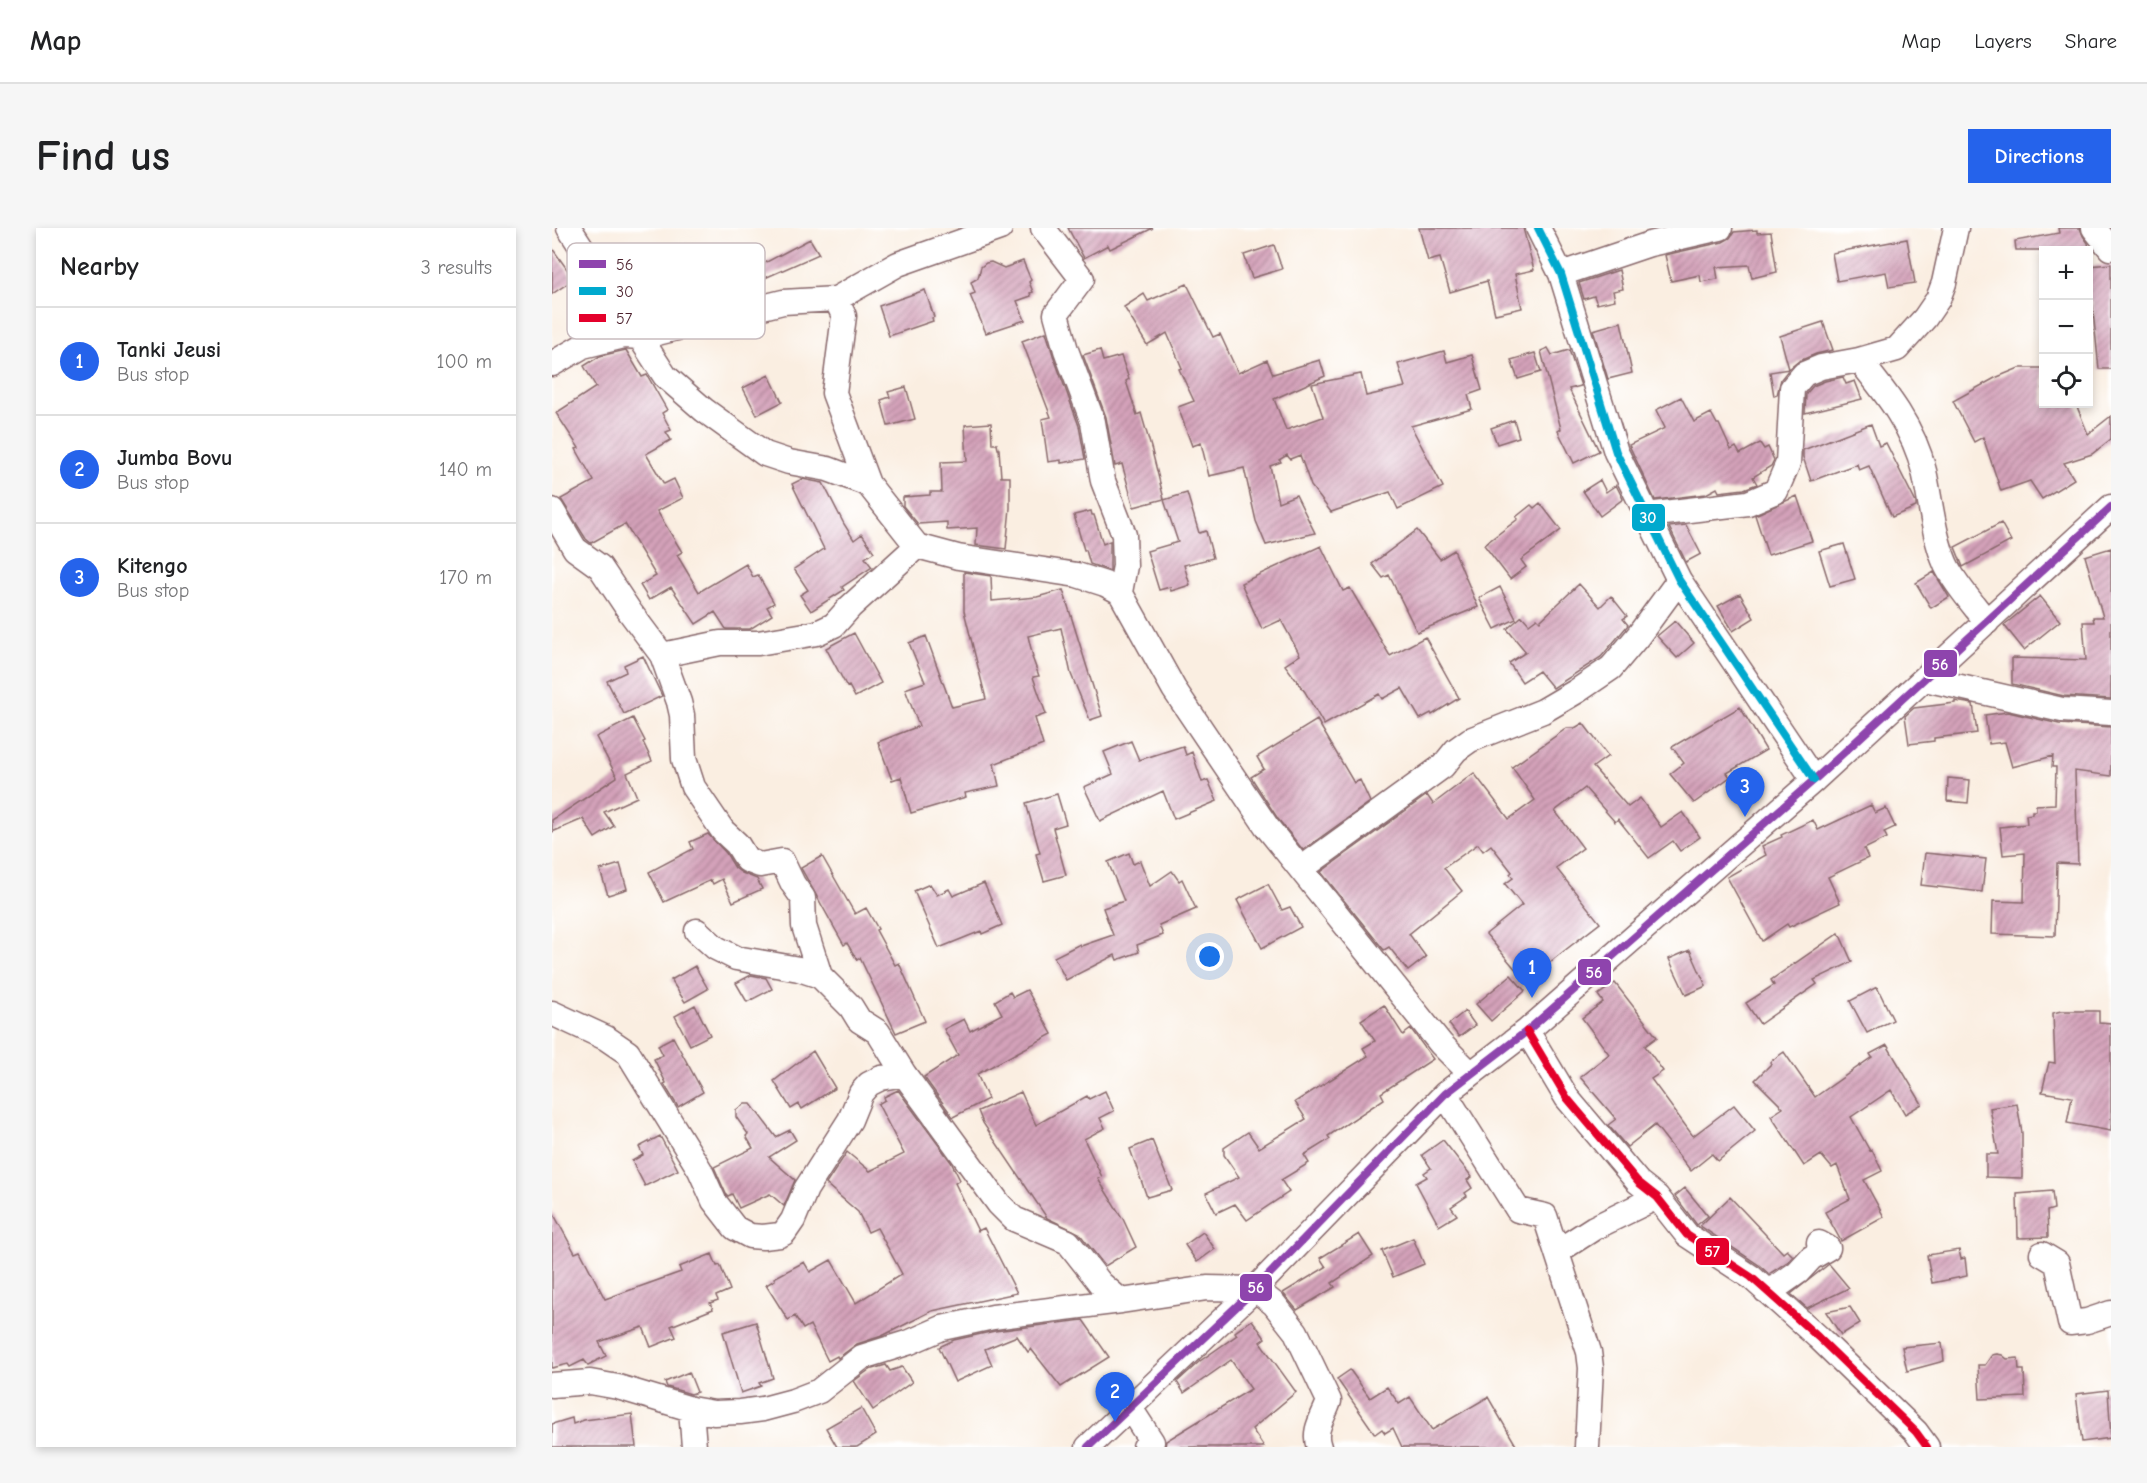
<!DOCTYPE html>
<html lang="en">
<head>
<meta charset="utf-8">
<style>
  body { margin:0; font-family:"Comic Neue",sans-serif; background:#f6f6f6; color:#202124 }
  .controls { position:absolute; right:18px; top:18px; display:grid; overflow:hidden; border-radius:0px; box-shadow:0 3px 9px #0003 }
  .controls button { width:54px; height:54px; display:grid; place-items:center; padding:0; border:0; border-bottom:2px solid #e0e0e0; background:#fff; color:#202124; font:30px sans-serif }
  .you { position:absolute; left:658px; top:729px; width:21px; height:21px; margin:-15px; border:4px solid #fff; border-radius:50%; background:#1a73e8; box-shadow:0 0 0 9px #1a73e833 }
  .badge { display:grid; place-items:center; width:39px; height:39px; border-radius:50%; background:#2563eb; color:#fff; font-size:20px; font-weight:700 }
  .pin { position:absolute; translate:-50% -50px; filter:drop-shadow(0 2px 3px #0008) }
  .pin::after { content:''; position:absolute; top:32px; width:21px; height:18px; background:inherit; clip-path:polygon(0 0,100% 0,50% 100%) }
  .list { margin:0; padding:0; list-style:none }
  h2 { display:flex; justify-content:space-between; align-items:center; height:78px; margin:0; padding:0 24px; font-size:26px }
  h2 small { font-size:20px; font-weight:400; color:#757577 }
  .list li { display:grid; grid-template-columns:39px 1fr auto; gap:18px; align-items:center; box-sizing:border-box; height:108px; padding:0 24px; border-top:2px solid #e0e0e0 }
  .list b { display:block; font-size:22px; white-space:nowrap }
  .list p { margin:0; font-size:20px; white-space:nowrap; color:#757577 }
  .list em { font-size:20px; font-style:normal; color:#757577 }
  .icon { flex:none; width:33px; height:33px; fill:none; stroke:currentColor; stroke-width:2; stroke-linecap:round; stroke-linejoin:round }
  .map { position:relative; flex:none; width:1559px; height:1219px; overflow:hidden; border-radius:0px }
  header { display:flex; align-items:center; gap:36px; box-sizing:border-box; height:84px; padding:0 30px; background:#fff; border-bottom:2px solid #e0e0e0 }
  header strong { font-size:28px }
  nav { display:flex; gap:33px; margin-inline-start:auto; font-size:21px }
  .intro { display:flex; align-items:center; justify-content:space-between; box-sizing:border-box; height:144px; padding:0 36px }
  h1 { margin:0; font-size:42px }
  .button { padding:15px 27px; border-radius:0px; background:#2563eb; color:#fff; font-size:21px; font-weight:700 }
  main { display:flex; gap:36px; padding:0 36px }
  aside { flex:1; background:#fff; border-radius:0px; box-shadow:0 3px 9px #0003 }
  .map>svg:first-child { display:block }
</style>
</head>
<body>
<header>
<strong>Map</strong>
<nav><a>Map</a><a>Layers</a><a>Share</a></nav>
</header>
<div class="intro"><h1>Find us</h1><a class="button">Directions</a></div>
<main>
<aside>
<h2>Nearby<small>3 results</small></h2>
<ul class="list">
<li><span class="badge">1</span><div><b>Tanki Jeusi</b><p>Bus stop</p></div><em>100 m</em></li>
<li><span class="badge">2</span><div><b>Jumba Bovu</b><p>Bus stop</p></div><em>140 m</em></li>
<li><span class="badge">3</span><div><b>Kitengo</b><p>Bus stop</p></div><em>170 m</em></li>
</ul>
</aside>
<div class="map">
<svg width="1559" height="1219" viewBox="0 0 1559 1219">
  <defs>
    <pattern id="building-hatch" width="6" height="6" patternUnits="userSpaceOnUse" patternTransform="scale(1.5)"><rect width="6" height="6" fill="#d4a2ba"/><path d="M-1 1l2-2M0 6l6-6M5 7l2-2" fill="none" stroke="#ae8397"/></pattern>
  </defs>
  <rect width="100%" height="100%" fill="#fff"/>
  <filter id="ink" filterUnits="userSpaceOnUse"><feTurbulence type="fractalNoise" baseFrequency=".0167" numOctaves="2"/><feDisplacementMap in="SourceGraphic" scale="12" xChannelSelector="R" yChannelSelector="G"/><feConvolveMatrix kernelMatrix="1 2 1 2 8 2 1 2 1" color-interpolation-filters="sRGB"/></filter>
  <filter id="wash" filterUnits="userSpaceOnUse"><feTurbulence type="fractalNoise" baseFrequency=".008" numOctaves="4" result="noise"/><feDisplacementMap in="SourceGraphic" scale="24" xChannelSelector="R" yChannelSelector="G"/><feGaussianBlur stdDeviation="1.35" result="paint"/><feColorMatrix in="noise" values="0 0 0 0 0 0 0 0 0 0 0 0 0 0 0 0 0 1.4 0 .05"/><feComposite in="paint" operator="in"/></filter>
  <g filter="url(#wash)">
    <rect width="100%" height="100%" fill="#faeee1"/>
    <g id="blocks">
      <path fill="url(#building-hatch)" d="M516,0h85l-43,21 -2,-4 -24,13z
        M867,0h104l11,42 -19,4 7,34 -27,6 -8,-33 -37,11 -10,-34 -12,3z
        M1506,0h22l3,8 5,7 1,7h-73l-1,-9 44,-8z
        M1205,2v3l14,-1 6,40 -25,6 -3,-13 -33,2 2,12 -17,3 -1,-7 -29,6 -6,-26 58,-13 7,-4 4,-6z
        M258,11l9,15 -54,24 -6,-12z
        M1355,11l8,44 -26,4 -3,-15 -49,9 -5,-28z
        M722,17l8,24 -30,9 -8,-23z
        M0,20l22,31 -22,15z
        M471,33l8,19 -2,2 4,10 -3,1 1,3 -14,5 8,19 -39,13 -16,-38 5,-2 -4,-11 7,-4 3,-11 5,-4 5,-1 13,6z
        M1559,36v105h-12l-7,-68h-4v-35z
        M1067,42l4,19 -10,2 2,9 -18,4 -3,-8 -10,3 -5,-16z
        M635,56l26,53 7,-3 18,39 29,-13 6,14 47,-14 5,16 -51,23 12,31 37,-13 -11,-33 49,-10 5,22 39,-9 -7,-23 46,-13 3,11 25,-7 10,35 -14,5 4,14 -61,17 32,61 -45,22 -8,-17 -59,20 -20,-26 -11,-31 -10,4 -3,-4 -8,5 2,2 -11,4 8,36 18,-7 19,38 -49,12 -10,-24 -12,-53 -35,8 -8,-33 -9,3 -14,-39 16,-6 -15,-32 3,-1 -15,-35 -20,12 -23,-38 20,-13 4,7z
        M373,62l9,27 -2,1 1,3 -44,15 -10,-30z
        M1069,94l11,51 -24,6 -15,-49z
        M1271,94l10,28 -17,4 -17,7 -10,8 -9,-33z
        M494,104l7,23 26,71 6,33 -24,4v-3l-13,2 -6,-43 9,-2 -29,-76z
        M996,120l4,7 17,-5 12,36 -12,3 30,62 -25,12 -16,-32 3,-2 -20,-78z
        M74,122l16,27 5,-2 20,35 -5,3 9,17 -5,2 5,8 -25,14 18,30 10,-5 9,19 -26,13 25,41 -5,3 22,37 47,-28 7,13 5,-2 16,28 -7,4 5,8 -22,14h-24l-11,-17 -19,12 -25,-37 -22,13 -9,-15 16,-9 -31,-52 -34,19 -5,-4 -25,-40 33,-18 -18,-32 3,-1 -23,-35 40,-26 -12,-21 16,-10z
        M548,122l3,11 18,-5 8,23 -3,2 11,34 4,-2 11,38 12,48 -30,8 -12,-43 -7,2 -9,-49 -23,-62z
        M983,125l6,19 -23,7 -7,-19z
        M1467,140h24v36h33l12,30 23,-18v23l-19,15 -28,9 10,16 -32,20 -12,-18 -29,10 -18,-54 -9,5 -21,-41 42,-23z
        M1237,141l-8,10 -4,16 -3,1 -4,-24z
        M217,147l13,27 -25,13 -14,-27z
        M1291,149l3,7 9,-3 7,18 -57,14 1,-19 7,-8 12,-5z
        M354,159l9,32 -27,7 -7,-26 9,-3 -2,-5z
        M1129,169l13,25 17,-9 6,11h2l12,26 5,-3 4,7 20,-11 4,6 4,-2 6,13 -3,6 -18,11 4,7 -13,5 -25,3 -2,-4 -11,6 -51,6 -26,-55 36,-17 -9,-18z
        M962,192l5,17 -22,7 -6,-16z
        M439,195l1,21h5l1,5h1l2,28h9v31l-4,41 -30,-4 1,-17 -30,2v-8l-29,2 -15,-18v-9l27,-2v-3h12l-1,-30 26,-1 -2,-36z
        M1319,196l8,22 7,-3 30,60v4l-24,10 -23,-51 -10,4 -2,-6 -46,17 -8,-24v-7z
        M250,251l21,4 21,41 10,16 8,-6 12,18 -9,6 7,9 -30,20 2,3 -33,21 -11,-16 8,-5 -14,-21 30,-20 -32,-65z
        M1048,252l6,12 10,-7 7,14 -23,17 -17,-25z
        M635,265l12,40 7,-2 7,27 -29,7 6,20 -19,6 -1,-4 -11,3 -12,-39 31,-9 -14,-42z
        M1245,268l15,45 -44,14 -13,-40z
        M988,275l21,27 -40,30 5,7 -16,12 -26,-34 34,-26 -2,-2 15,-12 3,3z
        M539,283l1,4h2l9,29 7,-3v30l-20,-7 -4,-14h-2l-10,-35z
        M1449,295l10,18 -48,26 -8,-20z
        M1134,297l15,29 -15,8 -17,-35z
        M865,302l23,29 14,-9 24,57 -61,25 -28,-57 -6,3 -11,-14z
        M1292,316l11,35 -25,7 -11,-35z
        M769,318l22,45 7,-3 40,68 35,-19 34,61 -27,17 -1,-2 -11,6 -18,-31 -20,11 -3,-5 -55,31 -19,-33 -20,-27 15,-10 -19,-35 -19,9 -21,-46z
        M1559,320v151l-47,-3 -52,-12v-26l74,2 -3,-38h11l-1,-5h10l-18,-61z
        M412,344l27,4 1,25 45,-4 26,-7 39,126 -12,4 -19,-46 -10,-46 -33,8 5,21h-1l7,19 -6,1 13,37 -11,4 8,27 -49,19 5,22 -34,7 1,4 -55,16 -10,-36 -9,3 -14,-38 41,-16 -14,-37 20,-7 -16,-39 17,-7 26,71 34,-8 -22,-88z
        M1382,344l15,25 -18,11 -15,-25z
        M1027,356l21,23 11,-11 16,20 -4,3 5,6 -27,32 -48,31 -14,-17 -17,11 -13,-19 17,-11 -19,-23 15,-13 7,8 8,-6 3,3z
        M948,359l16,32 -21,10 -16,-31z
        M1188,366l14,24 -21,13 -15,-25z
        M1488,368l20,25 -36,29 -20,-25z
        M1123,393l19,22 -17,15 -20,-22z
        M302,405l27,50 -26,14 -6,-11 -2,1 -21,-39z
        M91,428l19,40 -38,18 -17,-33 19,-9 -2,-7z
        M1403,473l18,3 4,29 -43,5v3l-25,3 -4,-28 9,-8 41,-5z
        M1188,479l26,43 -39,23 3,4 -36,26 -24,-29 14,-11 -12,-16z
        M1456,484l51,12 52,3v49l-36,-5 3,93 -21,-1 -2,73 -63,-2 1,-33 31,1 1,-49 -22,2 -3,-28 27,-3 -1,-9 6,-1v-3h4v-6l19,-1 1,-37h-4l1,-11 -41,11 -7,-25 -16,2 -4,-29z
        M81,490l12,23 -2,1 9,19 -25,12 10,24 -33,15 10,14 -19,12 -12,-19 -31,13v-12l65,-43 -21,-40z
        M765,492l37,63 6,-3 10,22 -67,48 -25,-31 -27,-42 13,-8 -7,-12z
        M1031,495l25,33 -15,11 35,40 12,-9 21,29 22,-15 17,25 -20,14 -7,-10 -24,17 -31,-39 -3,3 -30,-34 -30,23 28,37 -27,20 44,55 -45,35 -28,25 -41,-49 36,-29 -17,-21 8,-6 -3,-4 2,-2 -21,-27 -8,6 -5,-7 -34,24 18,23 -53,43 17,23 -18,14 -19,-24 -5,3 -63,-78 106,-77 6,9 41,-31 35,46 26,-19 -23,-33 55,-39h8z
        M579,513l8,19 44,-14 3,9 6,-3 10,30 6,-2 9,21 -43,18 -11,-28 -63,30 -16,-34 29,-13 -9,-22z
        M1396,550l22,2 -2,23 -21,-2z
        M505,566l9,30 -13,4 13,47 -22,6 -8,-27 4,-1 -14,-50z
        M1319,577l4,8 11,-5 9,19 -11,5 3,6 -23,11 4,9 -40,19 12,26 -51,24 -2,-3 -25,17 -35,-64 39,-22 -4,-9 20,-9 -1,-2 32,-15 5,10z
        M156,606l18,19 9,15 7,5 15,6 5,10 -29,13 -11,-23 -9,5 -2,-4 -47,22 -15,-30 44,-23 -3,-7z
        M577,625l4,11 7,-3 10,25 22,-15 7,10 3,-2 14,30 -37,16 4,10 -26,10 2,7 -22,8 -2,-5 -49,25 -12,-23 26,-13 1,2 32,-11 -10,-27 21,-7 -16,-39z
        M1373,625l61,6 -4,33 -61,-7z
        M270,628l33,58 11,-6 12,21 -2,1 19,35 4,-2 26,58 -29,12 -36,-75 -3,2 -10,-17 -3,2 -43,-77z
        M68,636l7,25 -19,6 -8,-25z
        M432,655l18,42 -20,9 -1,-3 -42,17 -25,-57 16,-7 7,11 12,-6 4,7z
        M716,656l14,26 8,-3 11,20 -39,21 -25,-48z
        M1287,705l13,29 -38,18 3,4 -57,40 -14,-21 28,-18 -3,-5z
        M1138,722l16,36 -20,9 -17,-36z
        M143,738l13,23 -23,13 -14,-22z
        M199,747l15,3 6,11 -25,13 -11,-19z
        M959,747l14,16 -34,30 -15,-17z
        M1063,755l42,54 -12,9 18,25 -12,8 42,57 41,-31 21,26 -37,30 -6,-7 -21,17 -36,-46 -28,22 -19,-22 8,-6 -36,-42 29,-23 -27,-36 21,-16 -5,-7z
        M1325,759l16,33 -26,13 -17,-32z
        M475,762l25,44 -75,40 11,25 -35,18 -29,-40 34,-22 -14,-26 20,-10 6,12 32,-17 -7,-13 15,-9 3,5z
        M143,777l15,30 -20,10 -15,-29z
        M832,777l19,30 8,-6 22,30 -52,34 3,6 -56,37 2,3 -26,16 5,8 -28,17 8,12 -42,28 -12,-16 -19,9 -10,-20 33,-16 -15,-22v-7l24,-16 11,16 47,-29 -11,-17 73,-46 -5,-8 12,-7 -14,-21z
        M913,783l10,14 -16,12 -10,-13z
        M1509,783h38v11l12,1v108l-44,-8 5,-26 -30,-5 7,-30 6,1 -2,-50z
        M121,809l30,55 -25,15 -14,-23 2,-1 -12,-24 9,-4 -5,-10z
        M1335,817l35,59 -17,10 -14,-24 -40,27 19,34 2,-1 10,21 -18,9 20,37 -43,24 -16,-29 25,-13 -13,-34 -5,3 -11,-13 -17,11 -33,-50 12,-8 -28,-28 16,-16 -1,-2 14,-10 31,45 57,-40 -2,-3z
        M261,823l22,37 -33,21 -3,-5 -8,5 -17,-28z
        M346,862l53,72 9,18 -5,3 23,48 6,-3 33,65 -85,18 -50,25 -25,8 -19,14 -1,-2 -9,5 -18,-36 -7,4 -8,-13 -7,4 -22,-35 9,-5 -1,-2 30,-16 6,10 21,-12 25,43 46,-29 -25,-46 -9,4 -10,-20 -32,-28 21,-32 23,19 34,-17 -26,-50 7,-4 -1,-3z
        M553,863l9,20 -14,7 5,10 -21,11 18,38 -4,2 25,40 13,28 -31,19 -26,-33 -32,-15 -64,-95 -5,-12 43,-19 15,33 51,-29 2,3z
        M193,876h6l25,33 14,-7 6,10 -27,17 26,23 -11,26 -14,-12 -31,14 -7,-14 -4,2 -2,-2 -12,-27 39,-19 -7,-12 2,-2 -12,-17v-7z
        M1465,876l5,29v45l-36,-1v-23h12l-8,-46z
        M108,908l18,34 -33,16 -13,-25 11,-6 -4,-8z
        M600,912l20,50 -25,7 -17,-48z
        M891,912l29,37 -5,3 5,8 -7,5 2,3 -16,11 6,8 -18,11 -23,-43 11,-6 -3,-4 7,-5 -9,-13z
        M1133,960l23,28 -11,9 -22,-29z
        M1500,963l2,18 -7,2 1,26 -30,1 -1,-44z
        M1178,969l53,56 4,-3 6,6 -4,5 -20,13 -10,-9 -59,-39z
        M0,983l23,42 5,-2 25,48 76,-27 -2,-5 33,-13 5,12 3,-1 10,25 -14,6 2,4 -8,3 3,6 -42,17 5,11 -25,10 -8,-20 -44,15 7,14 -18,9 -4,-5 -14,7 -2,-3 -16,4z
        M651,1004l12,17 -18,13 -12,-17z
        M807,1006l14,22 -41,27 3,4 -38,23 -14,-17 43,-26 -6,-9z
        M861,1010l11,26 -31,13 -11,-26z
        M1407,1022l2,9 4,-1 2,18 -35,7 -5,-28z
        M1277,1036l20,24 -42,20 -16,-14z
        M1298,1079l10,16 -19,12 -15,-23z
        M531,1092l26,37 -48,30 -30,-38 -3,3 -11,-16 -32,13 7,16 -37,17 -16,-35 15,-7 41,-9z
        M700,1092l13,18 -5,4 36,50 -44,37 12,18h-99l1,-6 85,-52 -20,-29 -47,33 -7,-11 23,-21 37,-26 -2,-3z
        M204,1094l17,56 -14,5 2,3 -20,7 -18,-61z
        M1390,1115l2,18 -37,10 -5,-24z
        M1445,1126l5,1 5,4 11,-1 1,12h5l1,27 -45,2 -2,-34h7l7,-10z
        M334,1137l4,6 12,-4 10,15 -39,28 -19,-29 15,-11z
        M798,1142l20,28 17,-11 12,17 11,-7 22,33 56,-33 29,50h-115l-9,-19 -8,5 -3,-4 -7,5 -38,-55z
        M137,1144l8,20 -6,2 -24,-7 -2,-5z
        M1556,1162l3,48 -29,4 -6,-48z
        M309,1180l15,27 -19,12h-20l-11,-19z
        M80,1186l4,33h-84v-23l20,-6 1,6 11,-4z"/>
    </g>
  </g>
  <g filter="url(#ink)">
    <use href="#blocks" fill-opacity="0" stroke="#88676b" stroke-width="1.5"/>
    <g fill="none" stroke-linecap="round" stroke-linejoin="round">
      <defs>
        <path id="street" d="M17,0l96,148 39,34 61,44 24,8 39,7 40,15 49,62 41,11 119,18 28,9 15,8 54,97 93,138 174,217 30,30
          M491,0l39,51 -26,35 10,36 27,72 10,59 21,54 1,31 -5,26
          M986,0l23,46 55,178 63,128 135,200
          M1542,0l16,20
          M1009,46l89,-30 70,-16
          M284,71l8,17 -10,77 34,91
          M1307,132c27,33 55,68 65,111 7,31 9,64 22,94 9,19 28,40 41,57
          M0,136l31,-18 41,-10 17,1 142,-35 53,-3 62,-35 102,-36
          M0,282l23,39 25,18 30,45 32,43 17,47 3,13 2,44 9,28 30,44 14,13 10,16 13,5 22,-4 11,23 10,14 1,28 16,50 31,31 8,13 19,12 26,42 95,130 15,15 54,23 32,41 21,18 86,-13 48,1 19,15 22,28 33,69c-5,16 -17,29 -10,46
          M1095,287l101,-12 28,-12 12,-28 4,-75 12,-14 17,-7 38,-7 38,-11 28,-31 13,-19 6,-16 12,-55
          M110,427l58,-12h38l59,-10 17,-8 16,-18 67,-61
          M1373,451l137,31 49,3
          M749,641l142,-103 13,-16 14,-10 73,-29 34,-20 34,-23 27,-32 41,-56
          M145,703l19,17 20,10 63,11 21,7
          M0,785l54,25 22,15 72,117 14,31 21,27 15,8 13,1 17,-2 4,-2 9,-13 13,-31 44,-69 11,-27 8,-9 12,-6 23,-4
          M975,803l40,67 71,84 19,15 30,38 64,42 67,60 98,95 11,15
          M893,866l73,116 27,6 44,136 2,16 -4,79
          M1006,1023l36,-23 63,-31
          M1490,1026l15,9 13,60 17,-2 24,-8
          M1214,1063l12,-5 20,-14 13,-14 17,-10 -9,-5
          M0,1157l38,-3 28,5 73,22 23,4 26,-1 23,-3 30,-8 26,-10 43,-34 48,-15 32,-14 51,-11 128,-16
          M578,1180l22,34 -7,5
          M139,1181l3,38
          M536,1219l167,-158 190,-195 82,-63 287,-251 297,-273"/>
      </defs>
      <use href="#street" stroke="#88676b" stroke-width="27"/>
      <use href="#street" stroke="#fff" stroke-width="24"/>
      <defs>
        <path id="bus-1" d="M536,1219l167,-158 190,-195 82,-63 287,-251 297,-273"/>
        <path id="bus-2" d="M986,0l23,46 55,178 63,128 135,200"/>
        <path id="bus-3" d="M975,803l40,67 71,84 19,15 30,38 64,42 67,60 98,95 11,15"/>
      </defs>
      <use href="#bus-1" stroke="#fff" stroke-width="12"/>
      <use href="#bus-2" stroke="#fff" stroke-width="12"/>
      <use href="#bus-3" stroke="#fff" stroke-width="12"/>
      <use href="#bus-1" stroke="#8e44ad" stroke-width="8"/>
      <use href="#bus-2" stroke="#00a9ce" stroke-width="8"/>
      <use href="#bus-3" stroke="#e4002b" stroke-width="8"/>
    </g>
  </g>
  <rect x="15" y="15" width="198" height="96" rx="9" fill="#fff" stroke="#c9bcbf" stroke-width="1.5"/>
  <rect x="27" y="32" width="27" height="8" fill="#8e44ad"/>
  <rect x="27" y="59" width="27" height="8" fill="#00a9ce"/>
  <rect x="27" y="86" width="27" height="8" fill="#e4002b"/>
  <g font-size="16" fill="#4a1f2b">
    <text x="64" y="42">56</text>
    <text x="64" y="69">30</text>
    <text x="64" y="96">57</text>
  </g>
  <g stroke="#fff" stroke-width="2">
    <rect x="1079" y="275" width="35" height="29" rx="6" fill="#00a9ce"/>
    <rect x="1371" y="421" width="35" height="29" rx="6" fill="#8e44ad"/>
    <rect x="1025" y="730" width="35" height="28" rx="6" fill="#8e44ad"/>
    <rect x="1143" y="1009" width="35" height="29" rx="6" fill="#e4002b"/>
    <rect x="687" y="1045" width="34" height="29" rx="6" fill="#8e44ad"/>
  </g>
  <g font-size="16" text-anchor="middle" font-weight="bold" fill="#fff">
    <text x="1096" y="295">30</text>
    <text x="1388" y="442">56</text>
    <text x="1042" y="750">56</text>
    <text x="1160" y="1029">57</text>
    <text x="704" y="1065">56</text>
  </g>
</svg>
<div class="controls">
<button>+</button>
<button>−</button>
<button><svg class="icon" aria-label="locate" viewBox="0 0 24 24"><circle cx="12" cy="12" r="6"/><path d="M12 2v4M12 18v4M2 12h4M18 12h4"/></svg></button>
</div>
<div class="you"></div>
<div class="pin badge" style="left:980px;top:770px">1</div>
<div class="pin badge" style="left:563px;top:1194px">2</div>
<div class="pin badge" style="left:1193px;top:589px">3</div>
</div>
</main>
</body>
</html>
